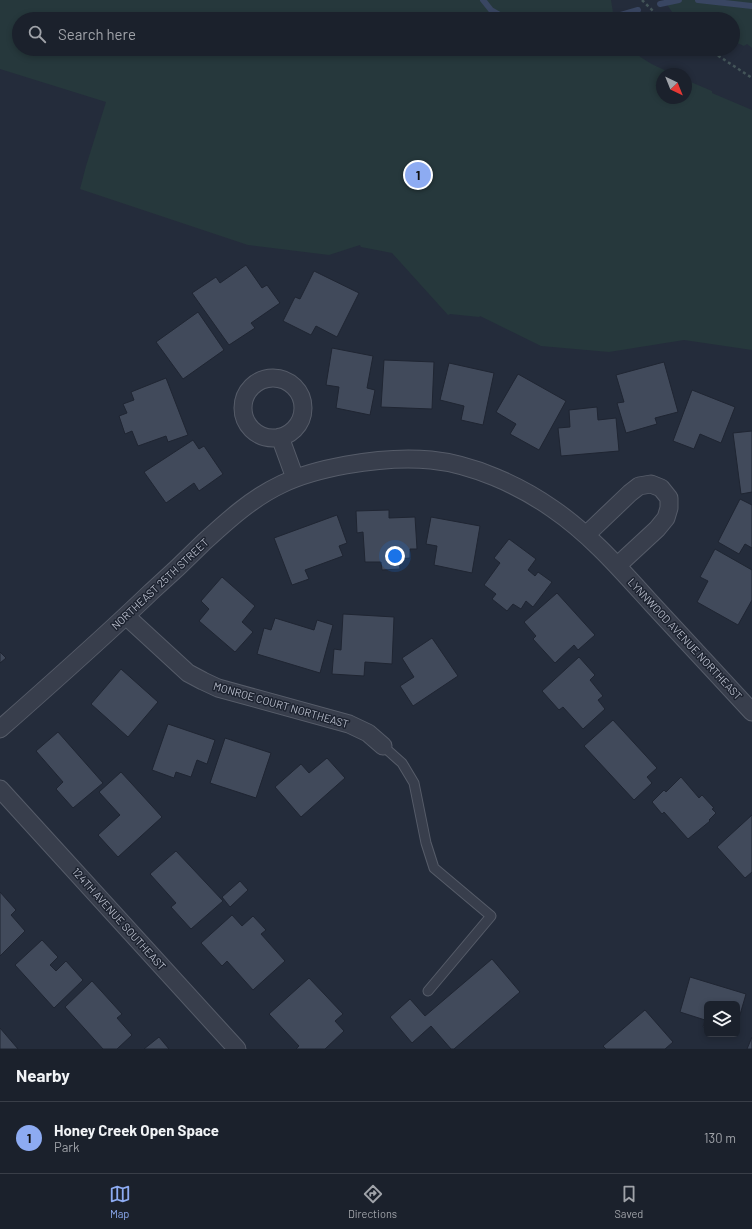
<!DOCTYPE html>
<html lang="en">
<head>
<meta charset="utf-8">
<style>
  body { margin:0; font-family:Barlow,sans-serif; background:#282e38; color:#f1f3f6 }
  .controls { position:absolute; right:12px; bottom:12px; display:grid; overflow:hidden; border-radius:6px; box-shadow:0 2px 6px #0003 }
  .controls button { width:36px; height:36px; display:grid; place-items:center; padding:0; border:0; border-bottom:1px solid #393e48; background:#1b212c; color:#f1f3f6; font:20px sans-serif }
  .compass { position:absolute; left:656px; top:68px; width:36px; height:36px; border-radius:50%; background:#1b212c; box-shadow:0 2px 6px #0003; rotate:137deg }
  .you { position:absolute; left:395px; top:556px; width:14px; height:14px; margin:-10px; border:3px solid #fff; border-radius:50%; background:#1a73e8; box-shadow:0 0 0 6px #1a73e833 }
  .badge { display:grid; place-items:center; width:26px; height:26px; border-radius:50%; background:#8dabf2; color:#111; font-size:13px; font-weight:700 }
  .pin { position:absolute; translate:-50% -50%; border:2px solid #fff; box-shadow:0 1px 4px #0006 }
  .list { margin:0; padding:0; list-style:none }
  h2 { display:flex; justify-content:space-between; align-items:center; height:52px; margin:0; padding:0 16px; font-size:17px }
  h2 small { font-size:13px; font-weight:400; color:#a0a3a9 }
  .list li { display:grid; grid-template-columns:26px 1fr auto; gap:12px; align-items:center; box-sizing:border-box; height:72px; padding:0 16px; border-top:1px solid #393e48 }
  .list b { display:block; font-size:15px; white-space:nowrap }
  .list p { margin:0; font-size:13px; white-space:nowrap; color:#a0a3a9 }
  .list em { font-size:13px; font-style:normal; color:#a0a3a9 }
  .icon { flex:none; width:22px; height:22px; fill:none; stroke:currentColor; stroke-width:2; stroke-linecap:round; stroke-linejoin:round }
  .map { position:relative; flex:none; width:752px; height:1049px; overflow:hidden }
  .search { position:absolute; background:#1b212c; box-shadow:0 2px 6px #0003; left:12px; right:12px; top:12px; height:44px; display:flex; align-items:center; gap:10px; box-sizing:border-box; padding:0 14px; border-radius:22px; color:#a0a3a9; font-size:15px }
  .sheet { height:124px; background:#1b212c }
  nav { display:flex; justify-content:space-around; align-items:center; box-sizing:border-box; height:56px; border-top:1px solid #393e48; background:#1b212c; font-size:11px; color:#a0a3a9 }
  nav a { display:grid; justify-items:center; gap:2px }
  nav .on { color:#8dabf2 }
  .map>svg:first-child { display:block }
</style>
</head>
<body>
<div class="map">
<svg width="752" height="1049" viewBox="0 0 752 1049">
  <rect width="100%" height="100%" fill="#242c3b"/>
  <path fill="#26383c" d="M0,0h611l3,19h-595v30h612c12,12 27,18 42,25h-11v24h24v-18l26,11v2l40,17v240l-68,-10 -75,12 -68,-6 -61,-30 -1,1 -29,-3 -2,1 -56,-62 -31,-6 -1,-2 -31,10 -81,-10 -168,-56 6,-23 20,-64 -106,-33z
    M666,0h86v48l-5,-4 -3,2 -11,-5v-22h-48l-13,-7 -4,-6z"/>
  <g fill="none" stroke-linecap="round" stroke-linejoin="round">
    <path stroke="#394662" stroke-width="6" d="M483,0l8,10 16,9
      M698,0l54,6
      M660,4l19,-4
      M607,19l31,-9"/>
  </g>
  <path fill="#414a5b" stroke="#1f2532" d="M246,265l16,23 5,-3 13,18 -29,20 4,5 -26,17 -37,-52 24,-16 4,6z
    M314,271l45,22 -22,44 -21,-11 -5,9 -28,-14 12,-24 5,2z
    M198,312l26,38 -41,29 -27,-37z
    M332,348l41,8 -6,32 8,2 -5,25 -34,-7 3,-21 -13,-2z
    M384,360l50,2 -2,47 -51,-2z
    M664,362l14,50 -23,6 2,6 -31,9 -9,-30 7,-1 -8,-27z
    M449,363l45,10 -11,52 -22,-5 3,-14 -24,-6z
    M518,374l48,27 -27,49 -29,-16 6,-10 -20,-12z
    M166,378l22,57 -20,7 -2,-6 -28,10 -6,-15 -7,3 -6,-18 8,-3 -4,-9 11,-4 -3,-8z
    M692,390l43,17 -14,36 -21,-9 -6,15 -21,-8z
    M597,407l1,13 18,-2 3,33 -58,5 -3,-28 12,-1 -1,-17z
    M752,431v61l-11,2 -8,-61z
    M193,440l6,9 5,-3 19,28 -24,17 -5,-8 -28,20 -22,-31z
    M740,499l12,6v43l-7,-4 -6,10 -21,-12z
    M389,510v8l26,-1 2,32h-7v9l-11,1 1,10 -18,1 -1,-8h-16l-2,-30 -6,1 -1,-22z
    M337,515l10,28 -8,3 4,10 -38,14 4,9 -17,6 -18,-47z
    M431,517l49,9 -8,47 -38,-8 3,-19 -11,-2z
    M509,539l27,20 -8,11 7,6 3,-4 14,10 -19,25 -7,-6 -5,8 -8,-5 -6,7 -15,-12 4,-5 -12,-9 16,-22 -6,-5z
    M715,549l37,21v30l-14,25 -41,-23 11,-21 -8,-4z
    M222,577l33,29 -13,16 11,10 -18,20 -36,-31 10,-12 -8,-8z
    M557,593l38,42 -17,15 -4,-5 -19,18 -22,-24 3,-3 -12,-14z
    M343,614l51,3 -2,47 -27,-2 -1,14 -32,-2 2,-25 7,1z
    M275,618l39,12 3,-10 16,5 -13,48 -63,-19 7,-26 7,2z
    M432,638l26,38 -45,30 -13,-20 14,-9 -12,-19z
    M0,652l6,6 -6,5z
    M579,657l16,18 -5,5 13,16 -5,4 7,9 -22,20 -20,-22 -4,3 -17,-19z
    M121,669l37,33 -30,35 -37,-33z
    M613,720l44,48 -10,9 5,6 -18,17 -50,-54z
    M168,724l47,16 -8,24 -10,-4 -6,17 -15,-5 -2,6 -22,-8z
    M58,732l45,51 -30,25 -17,-19 7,-7 -27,-31z
    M225,738l46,15 -15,45 -46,-15z
    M327,758l18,20 -44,39 -26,-30 26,-23 8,9z
    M121,772l41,45 -44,40 -20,-22 22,-20 -21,-23z
    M681,777l18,21 3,-3 12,13 -2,1 4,4 -7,7 1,1 -22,18 -24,-27 -2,2 -10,-12 12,-12 2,2z
    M752,815v57l-7,6 -28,-31z
    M176,851l47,50 -32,28 -20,-22 5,-4 -26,-29z
    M240,881l8,9 -18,17 -8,-10z
    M0,892l16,18 -5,5 14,16 -25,25z
    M232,915l10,11 11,-10 13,14 -5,4 24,27 -32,29 -26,-29 -5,5 -21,-23z
    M42,940l16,17 -8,8 6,6 10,-10 17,19 -29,28 -39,-43z
    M492,959l28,33 -66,57h-3l-20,-23 -19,17 -22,-26 20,-18 15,17z
    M690,977l56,17 -9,31v-21h-30v24l-4,-1 2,-7 -25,-8z
    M309,978l34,36 -8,7 9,10 -19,18h-29l3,-3 -30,-32z
    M92,981l30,33 -5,4 15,17 -15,14h-14l-38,-42z
    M645,1010l28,32 -8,7h-59l-3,-3z
    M0,1028l18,21h-18z
    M159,1037l10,12h-25z
    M752,1037v12h-5z"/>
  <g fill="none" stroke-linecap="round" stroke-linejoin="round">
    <defs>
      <path id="service" d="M383,746l19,17 12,20 12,60 8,25 57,48 -63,75"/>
      <path id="minor" d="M243 408a30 30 0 1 1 60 0a30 30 0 1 1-60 0Z
        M280,437l15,41
        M586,535l44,-42 9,-7 12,-2 10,4 8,10v10l-3,10 -9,11 -40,37
        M126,616l62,57 15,8 15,7 131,36 19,9 15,13
        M0,729c51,-45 102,-90 151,-137 18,-16 35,-32 52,-49 24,-22 49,-45 79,-59 21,-10 42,-15 64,-19 28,-5 56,-8 85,-5 41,4 88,25 122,49 38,26 68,61 99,95 33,36 67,72 100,108
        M0,789l237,260"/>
    </defs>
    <use href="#service" stroke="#565c69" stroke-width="11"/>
    <use href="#minor" stroke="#565c69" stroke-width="19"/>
    <path stroke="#445559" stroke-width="2.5" stroke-dasharray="3 3" stroke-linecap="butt" d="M642,0l15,15 6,4
      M708,49l44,29"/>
    <use href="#service" stroke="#383e4c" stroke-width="9"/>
    <use href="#minor" stroke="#383e4c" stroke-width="17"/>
  </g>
  <g text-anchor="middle" stroke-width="3" stroke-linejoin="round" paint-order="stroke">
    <g font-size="11" fill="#b4b9c7" stroke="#1d2330">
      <text transform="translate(160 584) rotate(-43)" y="4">NORTHEAST 25TH STREET</text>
      <text transform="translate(685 639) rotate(47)" y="4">LYNNWOOD AVENUE NORTHEAST</text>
      <text transform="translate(281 705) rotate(16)" y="4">MONROE COURT NORTHEAST</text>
      <text transform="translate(119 919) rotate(48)" y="4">124TH AVENUE SOUTHEAST</text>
    </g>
  </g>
</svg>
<div class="controls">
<button><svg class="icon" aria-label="layers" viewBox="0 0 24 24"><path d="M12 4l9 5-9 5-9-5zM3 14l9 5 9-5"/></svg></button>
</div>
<svg class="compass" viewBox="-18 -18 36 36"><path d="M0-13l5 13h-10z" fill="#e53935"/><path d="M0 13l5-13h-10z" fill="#a0a3a9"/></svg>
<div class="you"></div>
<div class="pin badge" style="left:418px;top:175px">1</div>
<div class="search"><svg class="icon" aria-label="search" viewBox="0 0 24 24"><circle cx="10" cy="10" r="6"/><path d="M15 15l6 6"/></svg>Search here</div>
</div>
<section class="sheet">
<h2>Nearby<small></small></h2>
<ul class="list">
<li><span class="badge">1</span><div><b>Honey Creek Open Space</b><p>Park</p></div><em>130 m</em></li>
</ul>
</section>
<nav>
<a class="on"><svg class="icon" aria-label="map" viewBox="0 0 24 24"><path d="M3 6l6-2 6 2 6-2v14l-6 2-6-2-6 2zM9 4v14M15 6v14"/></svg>Map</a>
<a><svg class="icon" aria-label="directions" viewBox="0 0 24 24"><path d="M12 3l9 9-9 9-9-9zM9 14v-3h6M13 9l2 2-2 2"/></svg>Directions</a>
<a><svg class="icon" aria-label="saved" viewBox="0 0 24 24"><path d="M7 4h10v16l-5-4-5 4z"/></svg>Saved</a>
</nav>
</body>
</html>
